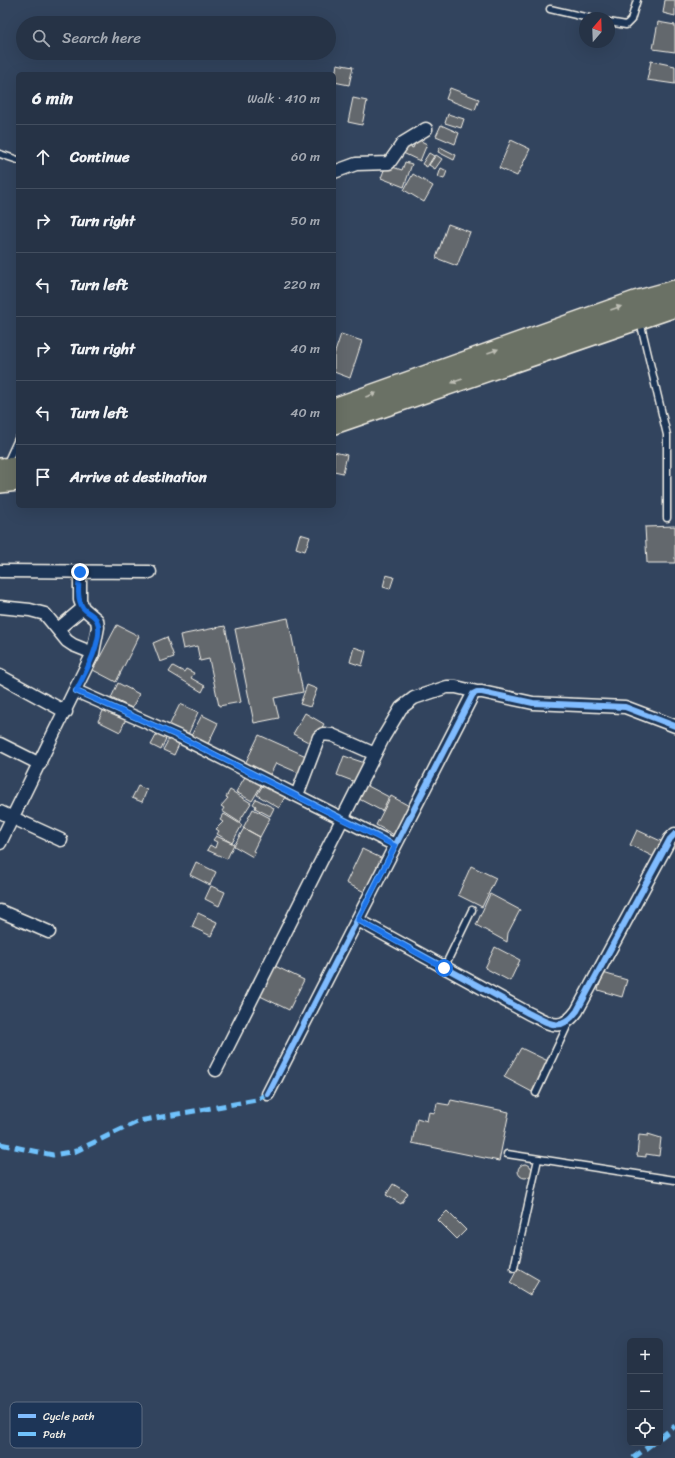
<!DOCTYPE html>
<html lang="en">
<head>
<meta charset="utf-8">
<style>
  body { margin:0; font-family:Sriracha,sans-serif; background:#2e3b4d; color:#f1f3f6 }
  .controls { position:absolute; right:12px; bottom:12px; display:grid; overflow:hidden; border-radius:6px; box-shadow:0 4px 16px #0002 }
  .controls button { width:36px; height:36px; display:grid; place-items:center; padding:0; border:0; border-bottom:1px solid #424e5f; background:#263346; color:#f1f3f6; font:20px sans-serif }
  .compass { position:absolute; left:579px; top:12px; width:36px; height:36px; border-radius:50%; background:#263346; box-shadow:0 4px 16px #0002; rotate:19deg }
  .stop { position:absolute; width:12px; height:12px; margin:-9px; border:3px solid #1a73e8; border-radius:50%; background:#fff }
  .stop.end { background:#1a73e8; border-color:#fff; box-shadow:0 1px 4px #0008 }
  .list { margin:0; padding:0; list-style:none }
  h2 { display:flex; justify-content:space-between; align-items:center; height:52px; margin:0; padding:0 16px; font-size:17px }
  h2 small { font-size:13px; font-weight:400; color:#a4aab3 }
  .list li { display:grid; grid-template-columns:26px 1fr auto; gap:12px; align-items:center; box-sizing:border-box; height:64px; padding:0 16px; border-top:1px solid #424e5f }
  .list b { display:block; font-size:15px; white-space:nowrap }
  .list em { font-size:13px; font-style:normal; color:#a4aab3 }
  .icon { flex:none; width:22px; height:22px; fill:none; stroke:currentColor; stroke-width:2; stroke-linecap:round; stroke-linejoin:round }
  .map { position:relative; flex:none; width:675px; height:1458px; overflow:hidden }
  .search { position:absolute; background:#263346; box-shadow:0 4px 16px #0002; left:16px; top:16px; width:320px; height:44px; display:flex; align-items:center; gap:10px; box-sizing:border-box; padding:0 14px; border-radius:22px; color:#a4aab3; font-size:15px }
  .panel { position:absolute; background:#263346; box-shadow:0 4px 16px #0002; left:16px; top:72px; width:320px; height:436px; border-radius:6px }
  .map>svg:first-child { display:block }
</style>
</head>
<body>
<div class="map">
<svg width="675" height="1458" viewBox="0 0 675 1458">
  <rect width="100%" height="100%" fill="#32445e"/>
  <filter id="ink" filterUnits="userSpaceOnUse"><feTurbulence type="fractalNoise" baseFrequency=".025" numOctaves="2"/><feDisplacementMap in="SourceGraphic" scale="8" xChannelSelector="R" yChannelSelector="G"/><feConvolveMatrix kernelMatrix="1 2 1 2 8 2 1 2 1" color-interpolation-filters="sRGB"/></filter>
  <g filter="url(#ink)">
    <path fill="#63676d" stroke="#f4f1e8" d="M665,0h10v16l-12,-3z
      M658,22l17,3v27l-22,-3z
      M651,61l24,5v18l-28,-4z
      M337,64l16,3 -4,18 -15,-3z
      M450,88l29,11 -4,11 -29,-11z
      M353,98l14,3 -5,24 -14,-3z
      M448,114l16,5 -3,9 -16,-5z
      M441,125l18,8 -4,11 -19,-8z
      M417,139l10,5 -7,17 -17,-8 3,-8 7,3z
      M511,140l19,9 -13,27 -18,-8z
      M440,147l16,8 -2,5 -16,-8z
      M429,153l5,3 -7,11 -5,-3z
      M436,155l6,4 -7,10 -6,-4z
      M405,162l7,2 -8,23 -23,-9 5,-13 16,5z
      M441,168l6,3 -3,8 -6,-2z
      M413,174l20,12 -9,16 -20,-12z
      M448,224l22,8 -13,34 -21,-8z
      M341,334l21,7 -12,37 -16,-6v-17z
      M334,452l13,3 -4,18 -9,-2z
      M675,526v37h-28l-2,-36z
      M300,534l10,3 -5,14 -9,-3z
      M386,575l8,2 -4,12 -7,-2z
      M288,618l15,74 -29,6 5,20 -25,5 -19,-94z
      M117,625l22,11 -23,46 -23,-12z
      M225,626l16,76 -22,4 -10,-47 -9,2 -3,-15 -14,3 -3,-14z
      M167,637l7,20 -14,5 -7,-19z
      M354,647l12,4 -4,15 -12,-4z
      M173,666l11,6 2,-3 8,4 -3,5 14,8 -3,6 -33,-20z
      M118,683l21,11 -7,14 -21,-10z
      M307,685l10,4 -7,18 -10,-3z
      M180,704l18,8 -11,25 -19,-9z
      M104,709l22,10 -6,13 -22,-11z
      M305,713l19,11 -12,20 -19,-10z
      M202,715l16,8 -11,23 -17,-8z
      M158,732l9,4 -6,14 -10,-5z
      M259,735l47,21 -7,17 -23,-10 -7,14 -25,-11z
      M170,737l10,5 -6,13 -11,-5z
      M344,756l21,7 -7,20 -21,-8z
      M246,775l16,9 -10,17 -16,-9z
      M264,783l22,12 -7,13 -22,-13z
      M366,785l23,12 -7,14 -23,-12z
      M138,786l9,4 -5,12 -10,-4z
      M230,790l21,13 -12,19 -17,-11 2,-3 -3,-2 7,-8 -2,-1z
      M391,796l20,11 -15,29 -20,-11z
      M256,799l18,9 -4,8 -15,-8 1,-2 -3,-2z
      M253,809l17,9 -10,19 -17,-9z
      M224,814l18,11 -10,18 -15,-9 2,-3 -3,-2 7,-7 -3,-2z
      M244,828l16,9 -7,14 2,1 -2,5 -19,-11z
      M637,830l26,12 -7,16 -26,-13z
      M216,836l18,8 -7,15 -20,-9 3,-5 5,3 2,-6 -4,-2z
      M362,849l23,11 -16,34 -23,-11z
      M196,862l20,10 -6,13 -20,-10z
      M471,866l25,12 -14,29 -24,-12z
      M211,886l14,6 -6,14 -14,-7z
      M490,894l30,16 -12,23 -1,9 -31,-17z
      M198,913l19,9 -6,14 -19,-9z
      M495,947l25,13 -10,21 -25,-13z
      M275,966l29,14 -15,30 -29,-14z
      M603,973l24,7 -5,17 -24,-7z
      M521,1048l27,13 -16,31 -28,-15z
      M451,1100l58,12 -10,49 -87,-18 5,-25 10,3 2,-9 6,1 2,-10 12,2z
      M648,1134l13,4 -2,18 -13,-2v3l-9,-1 2,-21 9,1z
      M518 1171a7 7 0 1 1 14 0a7 7 0 1 1-14 0Z
      M393,1184l15,9 -7,11 -15,-9z
      M447,1211l19,19 -9,9 -19,-19z
      M518,1268l21,12 -9,15 -20,-12z"/>
    <g fill="none" stroke-linecap="round" stroke-linejoin="round">
      <defs>
        <path id="service" d="M550,9l39,9
          M609,22l17,3 5,-5 6,-20
          M0,154l18,6
          M640,321l27,114v83
          M6,465l12,-26
          M444,968l28,-58
          M536,1093l33,-71
          M507,1154l168,26
          M514,1268l24,-109"/>
        <path id="minor" d="M334,172l22,-8 33,-1 14,-20 23,-14
          M0,571l150,1
          M0,607l30,3 15,4 22,27 6,4 20,8
          M58,629l25,-21
          M0,676l66,36
          M76,691l104,46 215,108
          M0,744l40,20
          M297,795l22,-58 4,-3 9,1 43,19
          M0,812l61,28
          M0,843l93,-190 5,-26 -1,-7 -14,-12 -3,-8v-28
          M0,911l49,21
          M358,920l170,93c21,10 32,21 49,-2l93,-172 5,-5
          M216,1070l167,-332 18,-30 13,-10 33,-11h9l21,5
          M268,1094l205,-400 4,-2h5l51,11 92,4 50,19"/>
        <path id="primary" d="M334,408l301,-107 40,-11
          M334,424l341,-117
          M0,468l18,-1
          M0,483l18,-2"/>
      </defs>
      <use href="#service" stroke="#f4f1e8" stroke-width="9"/>
      <use href="#minor" stroke="#f4f1e8" stroke-width="15"/>
      <use href="#primary" stroke="#f4f1e8" stroke-width="22"/>
      <use href="#service" stroke="#1d3557" stroke-width="6"/>
      <use href="#minor" stroke="#1d3557" stroke-width="12"/>
      <use href="#primary" stroke="#6b7165" stroke-width="19"/>
      <path stroke="#70c2fc" stroke-width="5" stroke-dasharray="10 5" stroke-linecap="butt" d="M0,1144l53,11 23,-4 63,-30 117,-21 12,-6
        M660,1438l15,-12
        M633,1458l20,-15"/>
      <defs>
        <path id="cycleway" d="M76,691l104,46 215,108
          M358,920l170,93c21,10 32,21 49,-2l93,-172 5,-5
          M268,1094l205,-400 4,-2h5l51,11 92,4 50,19"/>
      </defs>
      <use href="#cycleway" stroke="#1d3557" stroke-width="8"/>
      <use href="#cycleway" stroke="#80bcff" stroke-width="6"/>
    </g>
    <defs><path id="oneway-solid" d="M-6-.8H1V-3.2L6.5 0L1 3.2V.8H-6Z"/></defs>
    <g fill="#bdbeb4">
      <use href="#oneway-solid" transform="translate(616 308) rotate(-19)"/>
      <use href="#oneway-solid" transform="translate(493 351) rotate(-20)"/>
      <use href="#oneway-solid" transform="translate(457 381) rotate(160)"/>
      <use href="#oneway-solid" transform="translate(371 395) rotate(-20)"/>
    </g>
  </g>
  <g fill="none" stroke-linecap="round" stroke-linejoin="round" filter="url(#ink)">
    <path stroke="#1a73e8" stroke-width="5" d="M80,572c-1,11 -4,26 3,36 4,5 12,7 14,13 8,16 -13,55 -21,70l104,46 215,109 -37,74 86,48"/>
  </g>
  <rect x="10" y="1402" width="132" height="46" rx="6" fill="#1d3557" stroke="#5e6d82" stroke-width="1"/>
  <rect x="18" y="1414" width="18" height="4" fill="#80bcff"/>
  <rect x="18" y="1432" width="18" height="4" fill="#70c2fc"/>
  <g font-size="11" fill="#f4f1e8">
    <text x="43" y="1420">Cycle path</text>
    <text x="43" y="1438">Path</text>
  </g>
</svg>
<div class="controls">
<button>+</button>
<button>−</button>
<button><svg class="icon" aria-label="locate" viewBox="0 0 24 24"><circle cx="12" cy="12" r="6"/><path d="M12 2v4M12 18v4M2 12h4M18 12h4"/></svg></button>
</div>
<svg class="compass" viewBox="-18 -18 36 36"><path d="M0-13l5 13h-10z" fill="#e53935"/><path d="M0 13l5-13h-10z" fill="#a4aab3"/></svg>
<div class="stop" style="left:444px;top:968px"></div>
<div class="stop end" style="left:80px;top:572px"></div>
<div class="search"><svg class="icon" aria-label="search" viewBox="0 0 24 24"><circle cx="10" cy="10" r="6"/><path d="M15 15l6 6"/></svg>Search here</div>
<section class="panel">
<h2>6 min<small>Walk · 410 m</small></h2>
<ul class="list">
<li><svg class="icon" aria-label="ahead" viewBox="0 0 24 24"><path d="M12 20V5M6 11l6-6 6 6"/></svg><div><b>Continue</b></div><em>60 m</em></li>
<li><svg class="icon" aria-label="right" viewBox="0 0 24 24"><path d="M7 20v-9h11M14 6l5 5-5 5"/></svg><div><b>Turn right</b></div><em>50 m</em></li>
<li><svg class="icon" aria-label="left" viewBox="0 0 24 24"><path d="M17 20v-9H6M10 6l-5 5 5 5"/></svg><div><b>Turn left</b></div><em>220 m</em></li>
<li><svg class="icon" aria-label="right" viewBox="0 0 24 24"><path d="M7 20v-9h11M14 6l5 5-5 5"/></svg><div><b>Turn right</b></div><em>40 m</em></li>
<li><svg class="icon" aria-label="left" viewBox="0 0 24 24"><path d="M17 20v-9H6M10 6l-5 5 5 5"/></svg><div><b>Turn left</b></div><em>40 m</em></li>
<li><svg class="icon" aria-label="arrive" viewBox="0 0 24 24"><path d="M6 21V4h12l-3 4 3 4H6"/></svg><div><b>Arrive at destination</b></div></li>
</ul>
</section>
</div>
</body>
</html>
